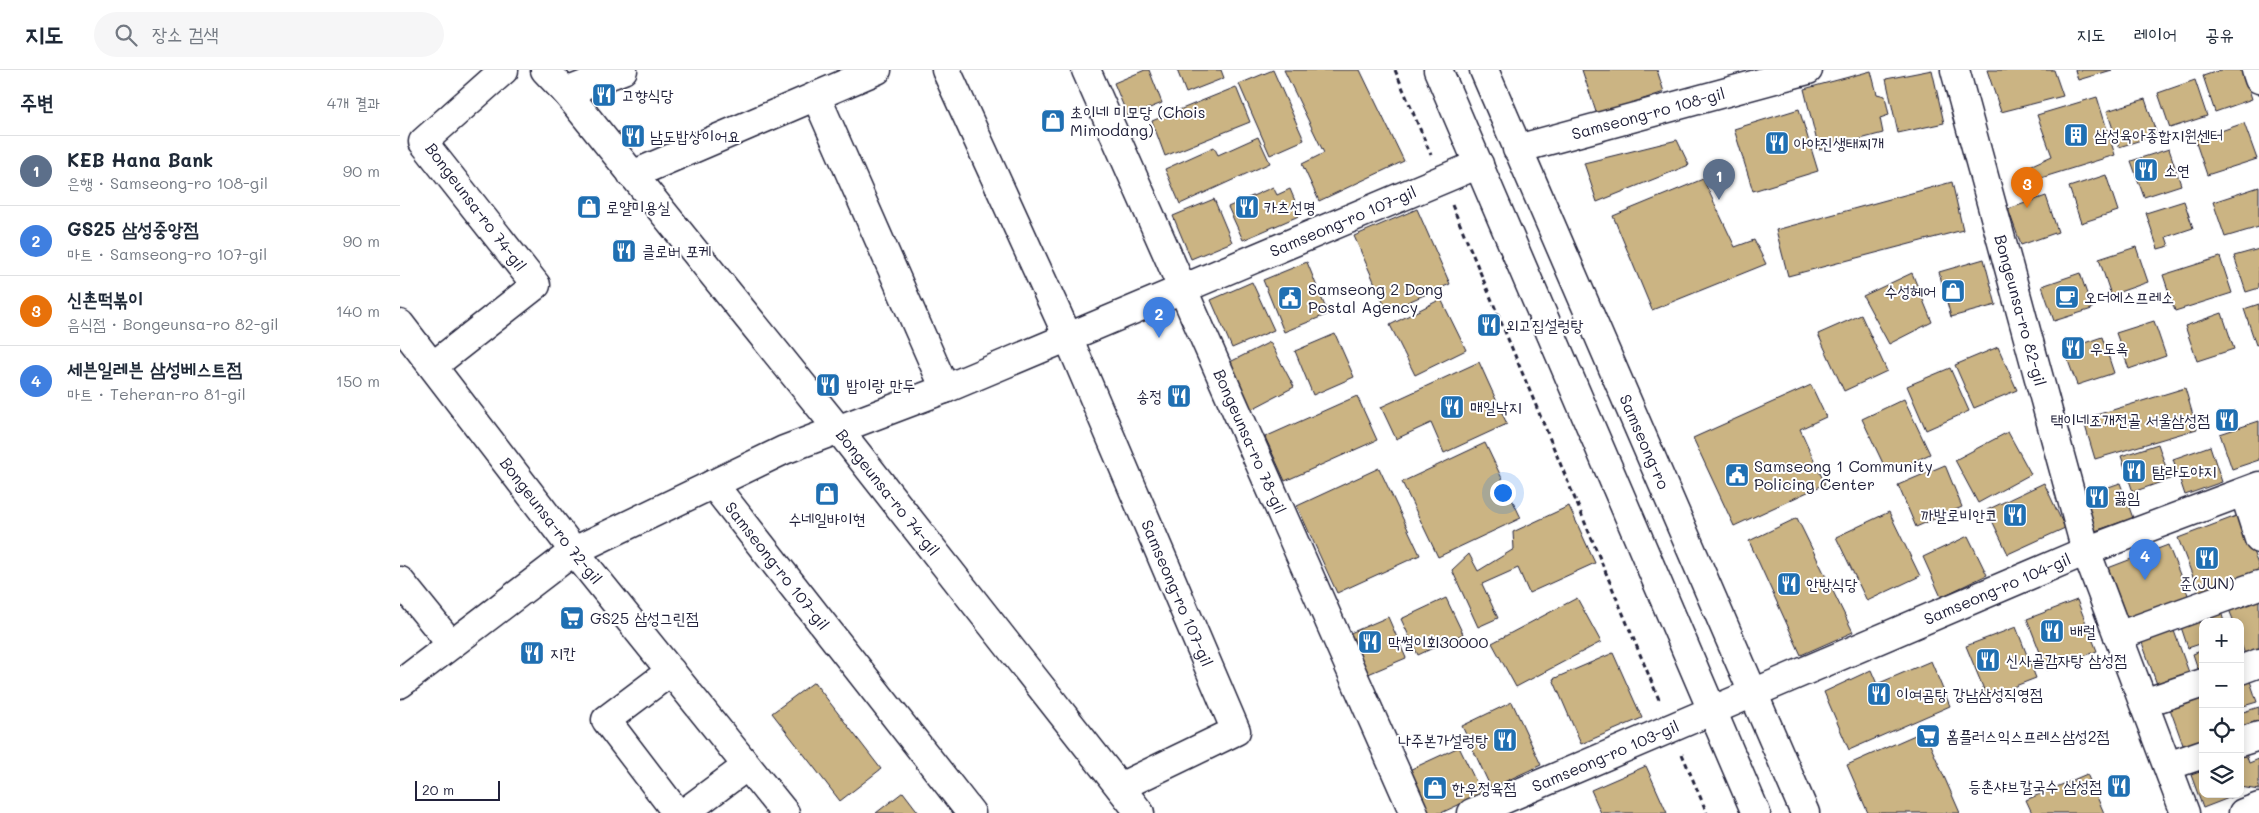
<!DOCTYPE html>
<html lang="ko">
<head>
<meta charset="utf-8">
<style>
  body { margin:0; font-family:Mali,"Poor Story",sans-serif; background:#f6f6f7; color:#1f2937 }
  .controls { position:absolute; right:15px; bottom:15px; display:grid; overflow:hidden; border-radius:10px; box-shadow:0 2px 12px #0003 }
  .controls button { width:45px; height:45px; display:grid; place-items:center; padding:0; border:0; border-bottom:1px solid #e0e1e3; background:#fff; color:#1f2937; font:25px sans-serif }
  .scale { position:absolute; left:15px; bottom:12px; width:85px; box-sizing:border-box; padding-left:5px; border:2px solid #22223b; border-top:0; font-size:14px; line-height:18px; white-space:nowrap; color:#22223b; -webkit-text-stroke:4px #fff; paint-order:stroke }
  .you { position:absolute; left:1102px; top:422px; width:18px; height:18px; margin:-12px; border:4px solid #fff; border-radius:50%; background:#1a73e8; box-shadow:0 0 0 8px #1a73e833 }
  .badge { display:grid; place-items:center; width:32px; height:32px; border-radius:50%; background:#1f6fb2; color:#fff; font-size:16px; font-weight:700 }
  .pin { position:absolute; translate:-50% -41px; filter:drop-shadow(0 1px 2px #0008) }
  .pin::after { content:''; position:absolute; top:26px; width:18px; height:15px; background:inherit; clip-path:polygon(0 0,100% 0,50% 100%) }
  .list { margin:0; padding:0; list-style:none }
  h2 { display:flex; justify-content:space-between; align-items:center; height:65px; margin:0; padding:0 20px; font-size:21px }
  h2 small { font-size:16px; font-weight:400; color:#747a83 }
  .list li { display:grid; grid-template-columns:32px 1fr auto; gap:15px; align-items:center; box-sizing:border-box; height:70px; padding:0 20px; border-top:1px solid #e0e1e3 }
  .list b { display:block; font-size:19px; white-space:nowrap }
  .list p { margin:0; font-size:16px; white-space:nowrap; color:#747a83 }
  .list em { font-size:16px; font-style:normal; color:#747a83 }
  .icon { flex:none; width:28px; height:28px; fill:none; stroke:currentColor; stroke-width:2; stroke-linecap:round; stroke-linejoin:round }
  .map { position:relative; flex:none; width:1859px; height:743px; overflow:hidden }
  header { display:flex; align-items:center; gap:30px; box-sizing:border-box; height:70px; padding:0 25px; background:#fff; border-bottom:1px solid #e0e1e3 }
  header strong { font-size:24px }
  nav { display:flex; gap:28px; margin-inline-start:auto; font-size:18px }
  .search { width:350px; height:45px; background:#f6f6f7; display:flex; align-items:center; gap:12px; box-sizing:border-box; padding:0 18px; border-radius:28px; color:#747a83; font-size:19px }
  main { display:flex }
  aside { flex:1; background:#fff }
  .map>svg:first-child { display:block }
</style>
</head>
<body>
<header>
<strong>지도</strong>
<div class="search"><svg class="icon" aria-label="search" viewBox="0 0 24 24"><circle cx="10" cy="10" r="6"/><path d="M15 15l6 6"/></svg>장소 검색</div>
<nav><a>지도</a><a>레이어</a><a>공유</a></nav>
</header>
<main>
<aside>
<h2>주변<small>4개 결과</small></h2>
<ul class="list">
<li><span class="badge" style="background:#5c6f8a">1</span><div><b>KEB Hana Bank</b><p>은행 · Samseong-ro 108-gil</p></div><em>90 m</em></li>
<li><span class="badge" style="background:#3f7fe0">2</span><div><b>GS25 삼성중앙점</b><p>마트 · Samseong-ro 107-gil</p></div><em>90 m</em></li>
<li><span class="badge" style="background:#e8710a">3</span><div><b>신촌떡볶이</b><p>음식점 · Bongeunsa-ro 82-gil</p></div><em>140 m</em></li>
<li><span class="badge" style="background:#3f7fe0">4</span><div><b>세븐일레븐 삼성베스트점</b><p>마트 · Teheran-ro 81-gil</p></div><em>150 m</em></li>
</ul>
</aside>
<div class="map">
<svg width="1859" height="743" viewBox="0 0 1859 743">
  <rect width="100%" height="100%" fill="#fff"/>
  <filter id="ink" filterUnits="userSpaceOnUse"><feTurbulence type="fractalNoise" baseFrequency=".02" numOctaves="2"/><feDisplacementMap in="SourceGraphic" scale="10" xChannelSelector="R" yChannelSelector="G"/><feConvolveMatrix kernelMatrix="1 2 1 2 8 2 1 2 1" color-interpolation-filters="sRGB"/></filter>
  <g filter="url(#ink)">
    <path fill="#cbb483" stroke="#22223b" d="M745,0h4l13,33 -34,14 -14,-34z
      M777,0h44l3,8 -38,15z
      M873,0l31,70 -34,15 -31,-71z
      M884,0h76l44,91 -85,40 -17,-37 22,-11z
      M1182,0h75l7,22 -67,23z
      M1532,0l12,53 -46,10 -12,-54z
      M1587,0h67l9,26 -62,16z
      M1675,0h37l-34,10z
      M1821,0h22l9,29 -37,13 -12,-36z
      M1471,1l6,23 8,2 4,19 -9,3 3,15 -64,17 -15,-61z
      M1795,10l12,36 -37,12 -12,-35z
      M836,17l14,35 -85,34 -13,-35z
      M1697,27l18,58 -87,27 -5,-13 29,-13 -15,-41z
      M1745,29l12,36 -38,12 -12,-36z
      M1399,39l19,62 -65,20 -19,-62z
      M1844,53l13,36 -50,16 -12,-35z
      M858,67l12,26 -90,41 -15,-35 49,-22 4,8z
      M1277,70l12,25 -92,37 -13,-39z
      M1769,79l12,36 -37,12 -13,-36z
      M1706,105l12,36 -37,12 -12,-36z
      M1303,109l32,68 19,-7 12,24 -114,46 -39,-94z
      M1552,112l11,48 -175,46 -12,-46z
      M873,117l4,8 13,-6 11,26 -58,25 -15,-33z
      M1859,117v40l-34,10 -12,-35z
      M1646,126l12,36 -37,13 -13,-36z
      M814,129l18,43 -41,17 -18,-43z
      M1784,131l9,27 -27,9 3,9 -11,3 -12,-36z
      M1017,139l33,75 -63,27 -33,-75z
      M1736,177l12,35 -37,13 -12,-36z
      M1859,179v39l-13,4 -12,-36z
      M1820,187l12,36 -57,18 -12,-36z
      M1584,189l12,46 -45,12 -12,-45z
      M907,192l21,52 -44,18 -21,-52z
      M1512,203l20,49 -43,22 -26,-48z
      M1680,203l12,36 -38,12 -12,-35z
      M852,212l22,48 -42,18 -21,-48z
      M1041,229l25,51 -51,25 -25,-50z
      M1859,234v40l-3,1 -12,-36z
      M1822,243l12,36 -37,12 -12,-35z
      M1461,245l26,56 -43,20 -26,-57z
      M1754,251l12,35 -37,13 -13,-36z
      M935,264l19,43 -41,18 -18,-44z
      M1702,267l12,36 -37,12 -13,-35z
      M870,272l24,45 -44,23 -24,-46z
      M1598,277l19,43 -43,18 -19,-43z
      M1079,292l28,62 -63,29 -13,-30 -35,16 -15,-32z
      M1550,298l19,43 -43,19 -19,-44z
      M1411,315l15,32 -26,12 25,55 -91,42 -41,-88z
      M1785,318l12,41 -102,30 -12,-40z
      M957,326l20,44 -92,41 -20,-44z
      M1504,329l26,55 -42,20 -26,-55z
      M1859,351v39l-27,9 -12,-35z
      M1608,362l23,42 -53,29 -23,-43z
      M1085,373l36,75 -83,39 -36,-75z
      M1758,374l12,35 -37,13 -12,-36z
      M1810,376l12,36 -37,13 -12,-36z
      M1545,395l17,42 -46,20 -18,-42z
      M979,398l41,87 -83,38 -40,-87z
      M1644,413l21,45 -57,26 -21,-44z
      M1720,413l13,35 -38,13 -12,-35z
      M1169,436l26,57 -66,30 -11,-25 -36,16 16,34 -20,9 -26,-57 17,-16 9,17 36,-22 -1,-17z
      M1489,442l31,64 -53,25 -31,-64z
      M1839,445l20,52v5l-59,23 -22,-57z
      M1397,448l56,114 -52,23 -52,-114z
      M1568,466l19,39 -46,22 -18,-40z
      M1768,475l23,57 -61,24 -22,-58z
      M1859,526v57l-13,4 -6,-16v-19h-6l-6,-15z
      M1046,528l17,36 -45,21 -17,-36z
      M1177,528l24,44 -85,45 -24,-44z
      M1677,530l20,51 -50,19 -20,-51z
      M1821,541l3,11h-21v21l-15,5 -8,-24z
      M988,547l18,41 -40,17 -18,-41z
      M1616,557l20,51 -49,19 -21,-51z
      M1773,558l18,50 -32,12 -18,-50z
      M1803,580v24l-3,1 -7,-21z
      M1213,583l29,65 -61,26 -28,-65z
      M1531,591l19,45 -101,44 -25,-58 47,-22 6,14z
      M1849,608l8,24 -17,5v-27z
      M414,612l67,87 -41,32 -68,-88z
      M1801,625l2,5v51l-16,5 -18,-50z
      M1112,632l29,63 -50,23 -29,-62z
      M1859,637v24l-19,6v-24z
      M1524,661l36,82h-92l-21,-48z
      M1059,677l23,47 -41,19h-14l-20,-42z
      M1845,681l4,12 10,-4v31l-19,-3v-34z
      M1246,696l21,47h-66l-10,-23z
      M1803,701v23h31v2l-31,12 -12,-33z
      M1687,704l17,39h-72l-6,-13z
      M503,722l16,21h-43z"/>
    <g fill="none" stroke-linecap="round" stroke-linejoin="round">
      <defs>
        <g id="minor">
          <path id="s1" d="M145,0l21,22 272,337 302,384"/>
          <path id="s2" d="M546,0l122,267 168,394 -116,56"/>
          <path id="s3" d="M686,0l328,743"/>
          <path id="s4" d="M1555,0l131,481 99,262"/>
          <path d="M1856,0l3,9"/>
          <path d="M166,22l57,-22"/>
          <path d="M416,26l129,293"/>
          <path id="s5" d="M1117,79l291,-79"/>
          <path d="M232,105l245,-105"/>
          <path id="s6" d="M0,254l174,227 211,262"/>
          <path d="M33,296l103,-81 -113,-143 81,-72"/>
          <path id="s7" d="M313,414l258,329"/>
          <path d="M1844,422l15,47"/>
          <path d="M0,511l51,63"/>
          <path d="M1718,566l141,-51"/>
          <path d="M1840,600l19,-7"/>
          <path d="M271,601l-65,49 71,93"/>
          <path id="s8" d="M0,614l174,-133 210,-101 161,-61 534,-225"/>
          <path d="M1744,633l59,-20"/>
          <path d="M1840,672l19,-6"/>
          <path d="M1768,696l35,-12"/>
          <path d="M284,743l63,-47"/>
          <path id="s9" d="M1072,743l614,-262 173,-65"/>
          <path d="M1843,743l16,-6"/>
        </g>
        <g id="major">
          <path d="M1038,0l318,743"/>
          <path id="s10" d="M1084,0l321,743"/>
        </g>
      </defs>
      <use href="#minor" stroke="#22223b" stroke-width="31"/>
      <use href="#major" stroke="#22223b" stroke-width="31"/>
      <path stroke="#22223b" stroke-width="3" stroke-dasharray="5 4" stroke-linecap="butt" d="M995,0l36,85
        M1052,135l208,497
        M1282,684l25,59"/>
      <use href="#minor" stroke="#fff" stroke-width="28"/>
      <use href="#major" stroke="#fff" stroke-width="28"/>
    </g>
  </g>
  <defs>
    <symbol id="restaurant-square" viewBox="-11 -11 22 22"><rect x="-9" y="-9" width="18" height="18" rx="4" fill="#1f6fb2" stroke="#fff"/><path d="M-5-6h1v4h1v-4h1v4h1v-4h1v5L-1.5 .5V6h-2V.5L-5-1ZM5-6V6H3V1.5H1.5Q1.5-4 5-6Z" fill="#fff"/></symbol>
    <symbol id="shop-square" viewBox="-11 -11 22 22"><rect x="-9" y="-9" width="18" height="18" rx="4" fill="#1f6fb2" stroke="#fff"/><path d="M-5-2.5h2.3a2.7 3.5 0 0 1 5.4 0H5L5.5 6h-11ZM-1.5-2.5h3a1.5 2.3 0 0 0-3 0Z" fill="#fff"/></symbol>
    <symbol id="building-square" viewBox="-11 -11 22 22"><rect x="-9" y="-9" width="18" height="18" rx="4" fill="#1f6fb2" stroke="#fff"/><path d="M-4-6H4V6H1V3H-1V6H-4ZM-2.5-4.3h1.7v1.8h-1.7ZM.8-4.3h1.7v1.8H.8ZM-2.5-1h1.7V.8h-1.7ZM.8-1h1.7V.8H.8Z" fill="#fff"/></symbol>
    <symbol id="cafe-square" viewBox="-11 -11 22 22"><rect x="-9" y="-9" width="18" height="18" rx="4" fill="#1f6fb2" stroke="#fff"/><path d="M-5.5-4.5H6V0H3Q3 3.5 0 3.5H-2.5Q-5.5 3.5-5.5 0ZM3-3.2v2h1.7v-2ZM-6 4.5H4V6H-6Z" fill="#fff"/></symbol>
    <symbol id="civic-square" viewBox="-11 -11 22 22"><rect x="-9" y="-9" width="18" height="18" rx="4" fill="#1f6fb2" stroke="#fff"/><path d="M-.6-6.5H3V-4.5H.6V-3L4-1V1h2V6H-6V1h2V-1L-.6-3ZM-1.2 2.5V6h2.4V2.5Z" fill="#fff"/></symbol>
    <symbol id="supermarket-square" viewBox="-11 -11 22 22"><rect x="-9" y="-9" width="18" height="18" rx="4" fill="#1f6fb2" stroke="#fff"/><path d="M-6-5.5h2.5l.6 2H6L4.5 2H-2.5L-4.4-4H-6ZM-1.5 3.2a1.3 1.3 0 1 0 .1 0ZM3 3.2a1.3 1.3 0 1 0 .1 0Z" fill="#fff"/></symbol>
  </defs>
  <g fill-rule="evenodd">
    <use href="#restaurant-square" x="190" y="11" width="28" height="28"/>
    <use href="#shop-square" x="639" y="37" width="28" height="28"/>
    <use href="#building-square" x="1662" y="51" width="28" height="28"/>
    <use href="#restaurant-square" x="219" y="52" width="28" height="28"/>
    <use href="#restaurant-square" x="1363" y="59" width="28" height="28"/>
    <use href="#restaurant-square" x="1732" y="86" width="28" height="28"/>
    <use href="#shop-square" x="175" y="123" width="28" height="28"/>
    <use href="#restaurant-square" x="833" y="123" width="28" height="28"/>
    <use href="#restaurant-square" x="210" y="167" width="28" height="28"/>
    <use href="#shop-square" x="1539" y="207" width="28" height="28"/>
    <use href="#cafe-square" x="1653" y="213" width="28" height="28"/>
    <use href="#civic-square" x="876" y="214" width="28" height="28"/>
    <use href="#restaurant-square" x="1075" y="241" width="28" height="28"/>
    <use href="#restaurant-square" x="1659" y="264" width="28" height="28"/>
    <use href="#restaurant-square" x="414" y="301" width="28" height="28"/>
    <use href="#restaurant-square" x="765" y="312" width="28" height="28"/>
    <use href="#restaurant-square" x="1038" y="323" width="28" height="28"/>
    <use href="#restaurant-square" x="1813" y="336" width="28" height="28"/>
    <use href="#restaurant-square" x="1720" y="387" width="28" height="28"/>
    <use href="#civic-square" x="1323" y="391" width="28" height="28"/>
    <use href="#shop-square" x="413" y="410" width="28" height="28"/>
    <use href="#restaurant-square" x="1683" y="413" width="28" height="28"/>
    <use href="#restaurant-square" x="1601" y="431" width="28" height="28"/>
    <use href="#restaurant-square" x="1793" y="474" width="28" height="28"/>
    <use href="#restaurant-square" x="1375" y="500" width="28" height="28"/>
    <use href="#supermarket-square" x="158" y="534" width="28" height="28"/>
    <use href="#restaurant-square" x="1638" y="547" width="28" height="28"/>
    <use href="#restaurant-square" x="956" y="558" width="28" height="28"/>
    <use href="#restaurant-square" x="118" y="569" width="28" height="28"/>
    <use href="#restaurant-square" x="1574" y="576" width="28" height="28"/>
    <use href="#restaurant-square" x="1465" y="610" width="28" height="28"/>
    <use href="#supermarket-square" x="1514" y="652" width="28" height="28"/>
    <use href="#restaurant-square" x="1091" y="656" width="28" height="28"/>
    <use href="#restaurant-square" x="1705" y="702" width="28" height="28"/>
    <use href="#shop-square" x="1021" y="704" width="28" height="28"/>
  </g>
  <g text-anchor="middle" stroke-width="4" stroke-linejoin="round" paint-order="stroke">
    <g font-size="16" fill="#22223b" stroke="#fff" text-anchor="start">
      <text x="222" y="31">고향식당</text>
      <text x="670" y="48">초이네 미모당 (Chois<tspan x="670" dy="18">Mimodang)</tspan></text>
      <text x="1694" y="71">삼성육아종합지원센터</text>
      <text x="250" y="72">남도밥상이어요</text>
      <text x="1394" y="79">아야진생태찌개</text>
      <text x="1764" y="106">소연</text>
      <text x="206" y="143">로얄미용실</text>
      <text x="864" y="143">카츠선명</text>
      <text x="242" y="187">클로버 포케</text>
      <text x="908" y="225">Samseong 2 Dong<tspan x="908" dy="18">Postal Agency</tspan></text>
      <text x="1536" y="227" text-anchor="end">수성헤어</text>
      <text x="1684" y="233">오더에스프레소</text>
      <text x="1106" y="261">외고집설렁탕</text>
      <text x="1690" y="284">우도옥</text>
      <text x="446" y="321">밥이랑 만두</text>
      <text x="762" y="332" text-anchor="end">송정</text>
      <text x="1070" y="343">매일낙지</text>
      <text x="1810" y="356" text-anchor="end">택이네조개전골 서울삼성점</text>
      <text x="1354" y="402">Samseong 1 Community<tspan x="1354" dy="18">Policing Center</tspan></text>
      <text x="1752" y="407">탐라도야지</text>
      <text x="1714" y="433">끓임</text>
      <text x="1598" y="451" text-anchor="end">까발로비안코</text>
      <text x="427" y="455" text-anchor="middle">수네일바이현</text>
      <text x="1807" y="519" text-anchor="middle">준(JUN)</text>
      <text x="1406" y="520">안방식당</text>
      <text x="190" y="554">GS25 삼성그린점</text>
      <text x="1670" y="567">배럴</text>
      <text x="988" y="578">막썰이회30000</text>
      <text x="150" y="589">지칸</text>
      <text x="1606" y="596">신사골감자탕 삼성점</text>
      <text x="1496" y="630">이여곰탕 강남삼성직영점</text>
      <text x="1546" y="672">홈플러스익스프레스삼성2점</text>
      <text x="1088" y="676" text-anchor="end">나주본가설렁탕</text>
      <text x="1702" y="722" text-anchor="end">등촌샤브칼국수 삼성점</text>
      <text x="1052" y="724">한우정육점</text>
    </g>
    <g font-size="16" fill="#22223b" stroke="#fff">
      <text dy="6" stroke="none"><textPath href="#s5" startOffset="136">Samseong-ro 108-gil</textPath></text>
      <text transform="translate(76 137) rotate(53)" y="6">Bongeunsa-ro 74-gil</text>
      <text dy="6" stroke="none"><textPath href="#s8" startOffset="1056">Samseong-ro 107-gil</textPath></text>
      <text dy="6" stroke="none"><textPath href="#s4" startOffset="249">Bongeunsa-ro 82-gil</textPath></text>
      <text dy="6" stroke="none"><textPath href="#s3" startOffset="406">Bongeunsa-ro 78-gil</textPath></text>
      <text dy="6" stroke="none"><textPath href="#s10" startOffset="405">Samseong-ro</textPath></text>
      <text dy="6" stroke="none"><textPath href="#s1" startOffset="544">Bongeunsa-ro 74-gil</textPath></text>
      <text dy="6" stroke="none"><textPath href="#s6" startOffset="248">Bongeunsa-ro 72-gil</textPath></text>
      <text dy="6" stroke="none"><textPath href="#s7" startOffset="104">Samseong-ro 107-gil</textPath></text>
      <text dy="6" stroke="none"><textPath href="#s9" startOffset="571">Samseong-ro 104-gil</textPath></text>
      <text dy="6" stroke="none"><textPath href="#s2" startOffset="572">Samseong-ro 107-gil</textPath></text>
      <text dy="6" stroke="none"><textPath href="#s9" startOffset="145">Samseong-ro 103-gil</textPath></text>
    </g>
  </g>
</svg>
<div class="controls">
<button>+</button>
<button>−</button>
<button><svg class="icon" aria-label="locate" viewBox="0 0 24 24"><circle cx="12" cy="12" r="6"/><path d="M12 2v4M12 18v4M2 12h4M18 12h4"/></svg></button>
<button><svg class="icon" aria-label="layers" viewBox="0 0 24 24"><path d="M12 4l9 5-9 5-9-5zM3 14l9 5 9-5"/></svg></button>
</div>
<div class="scale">20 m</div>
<div class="you"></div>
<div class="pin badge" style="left:1319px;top:130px;background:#5c6f8a">1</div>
<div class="pin badge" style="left:759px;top:268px;background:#3f7fe0">2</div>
<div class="pin badge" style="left:1627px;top:138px;background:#e8710a">3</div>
<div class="pin badge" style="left:1745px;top:510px;background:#3f7fe0">4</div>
</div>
</main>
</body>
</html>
